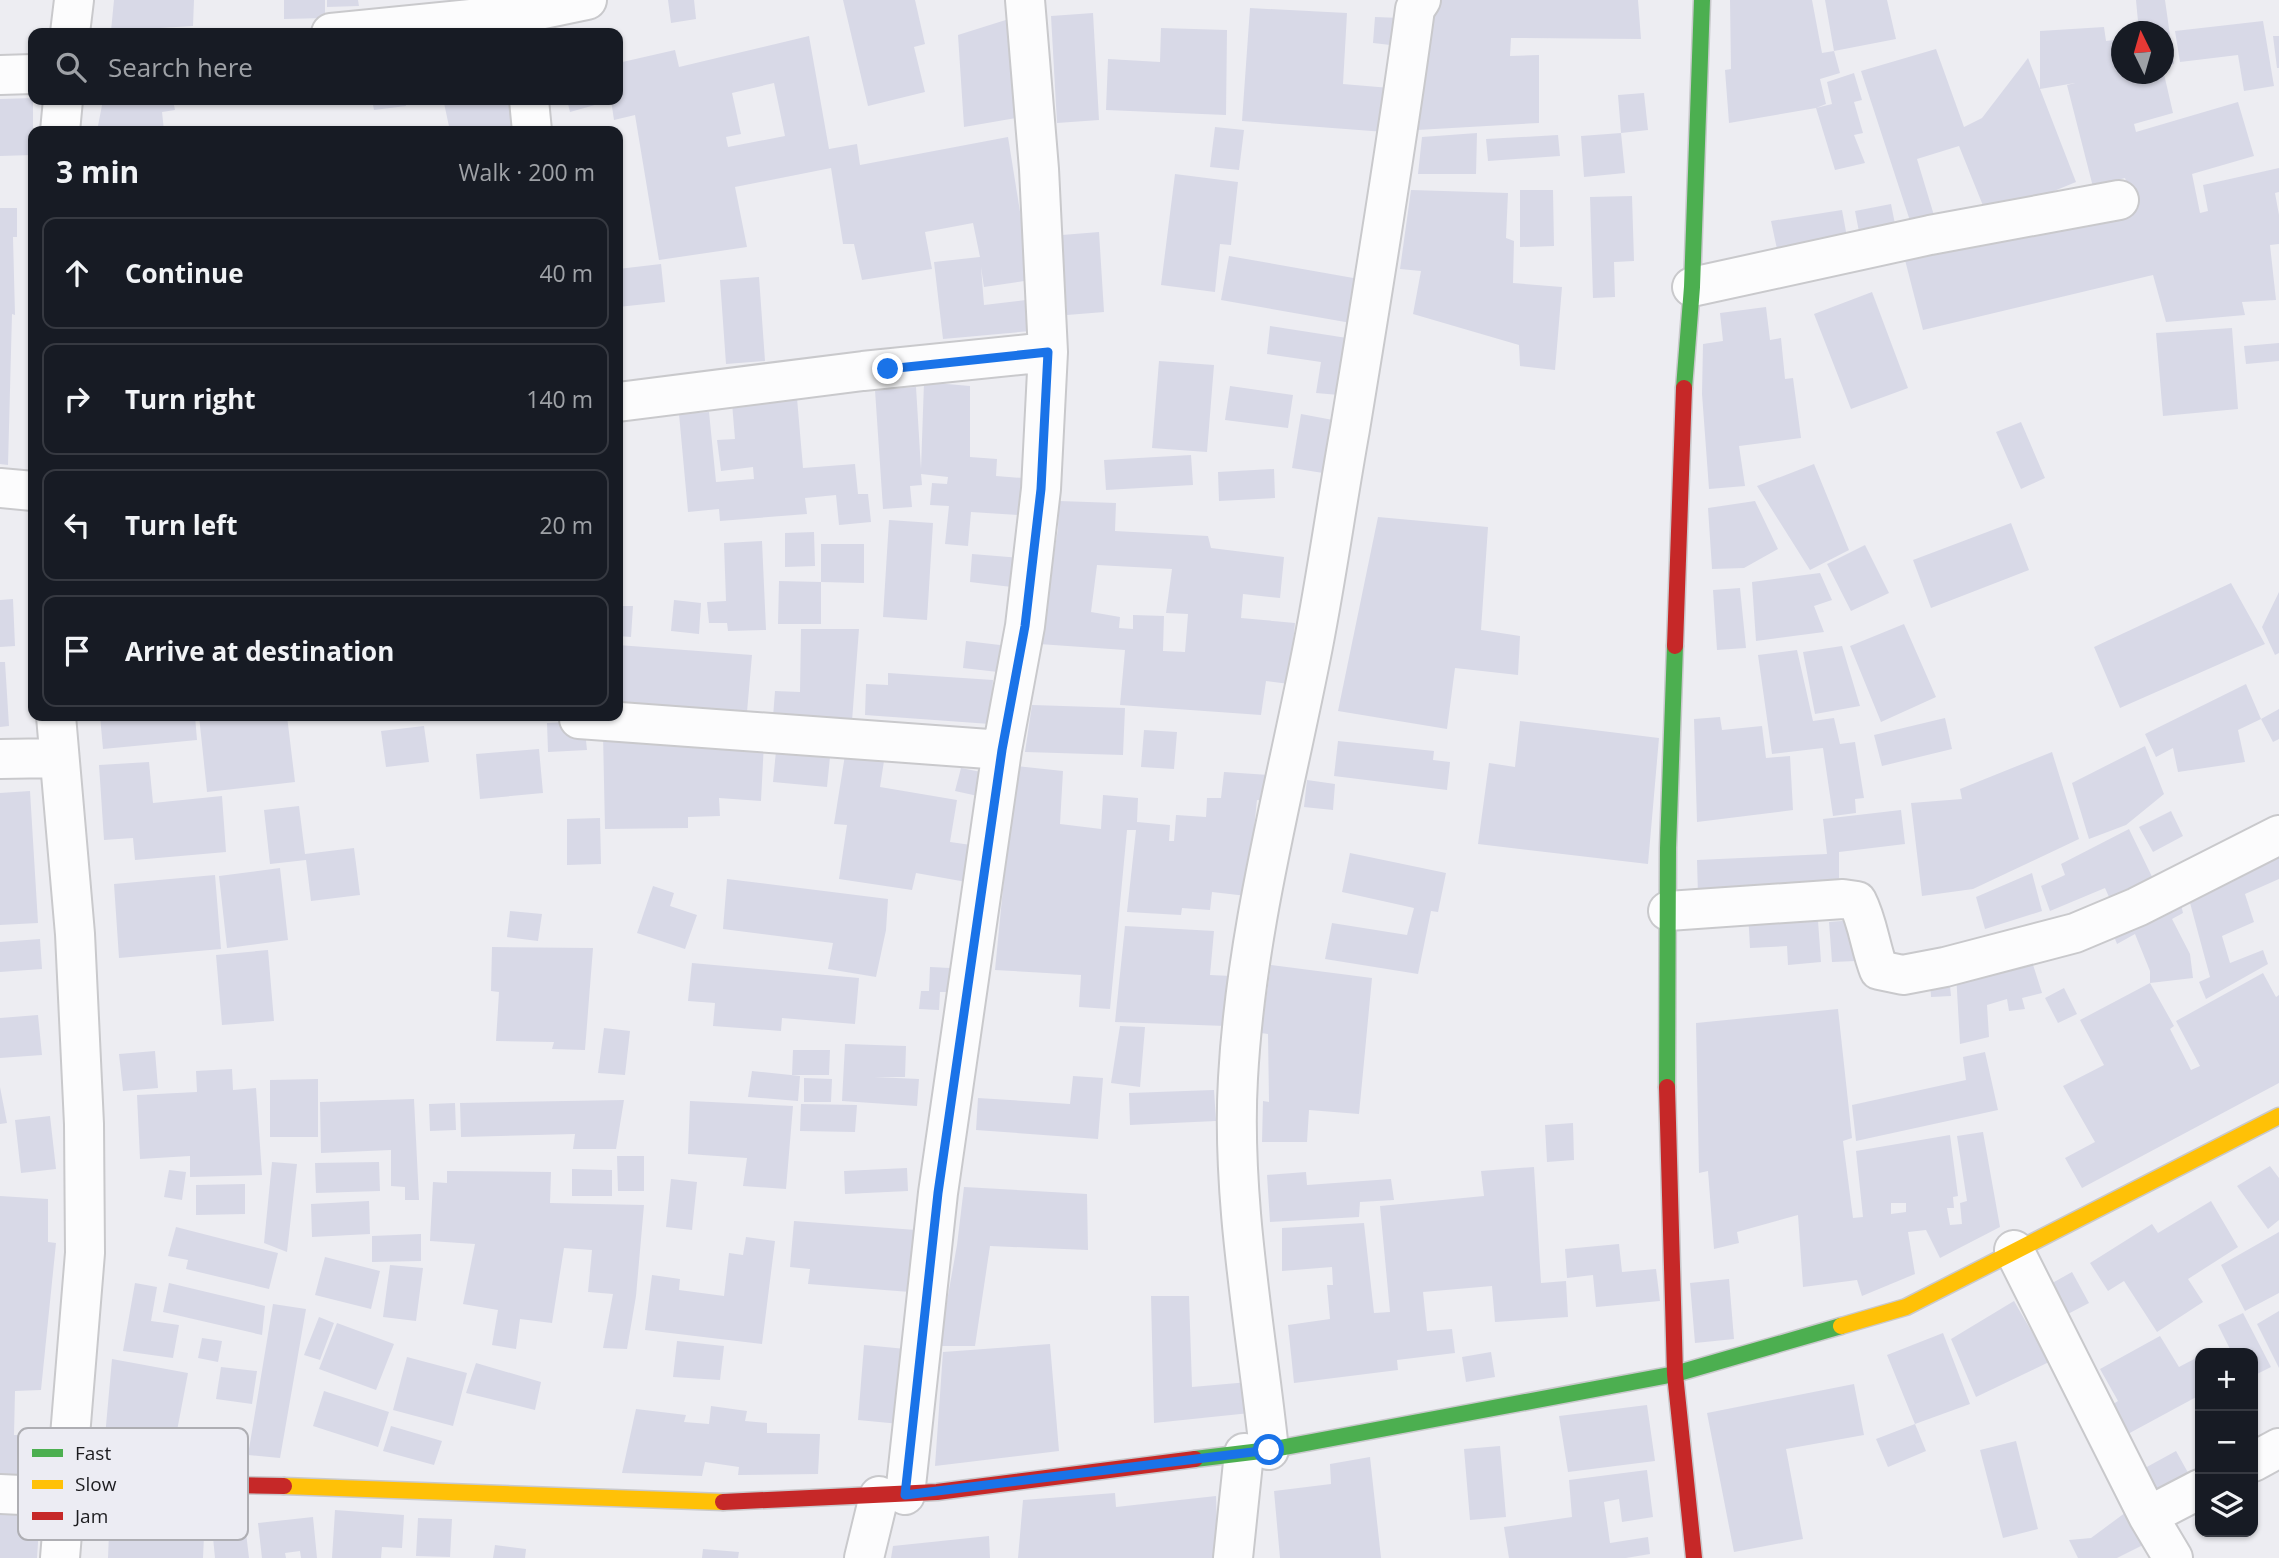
<!DOCTYPE html>
<html lang="en">
<head>
<meta charset="utf-8">
<style>
  body { margin:0; font-family:"Open Sans",sans-serif; background:#20242c; color:#f1f3f6 }
  .controls { position:absolute; right:21px; bottom:21px; display:grid; overflow:hidden; border-radius:14px; box-shadow:0 2px 5px #0004 }
  .controls button { width:63px; height:63px; display:grid; place-items:center; padding:0; border:0; border-bottom:2px solid #363941; background:#171b24; color:#f1f3f6; font:35px sans-serif }
  .compass { position:absolute; left:2111px; top:21px; width:63px; height:63px; border-radius:50%; background:#171b24; box-shadow:0 2px 5px #0004; rotate:355deg }
  .stop { position:absolute; width:21px; height:21px; margin:-16px; border:5px solid #1a73e8; border-radius:50%; background:#fff }
  .stop.end { background:#1a73e8; border-color:#fff; box-shadow:0 2px 7px #0008 }
  .list { margin:0; padding:0; list-style:none }
  h2 { display:flex; justify-content:space-between; align-items:center; height:91px; margin:0; padding:0 28px; font-size:30px }
  h2 small { font-size:23px; font-weight:400; color:#9ea1a6 }
  .list li { display:grid; grid-template-columns:46px 1fr auto; gap:21px; align-items:center; box-sizing:border-box; height:112px; margin:0 14px 14px; padding:0 14px; border:2px solid #363941; border-radius:14px }
  .list b { display:block; font-size:26px; white-space:nowrap }
  .list em { font-size:23px; font-style:normal; color:#9ea1a6 }
  .icon { flex:none; width:38px; height:38px; fill:none; stroke:currentColor; stroke-width:2; stroke-linecap:round; stroke-linejoin:round }
  .map { position:relative; flex:none; width:2279px; height:1558px; overflow:hidden }
  .search { position:absolute; background:#171b24; box-shadow:0 2px 5px #0004; left:28px; top:28px; width:595px; height:77px; display:flex; align-items:center; gap:18px; box-sizing:border-box; padding:0 24px; border-radius:14px; color:#9ea1a6; font-size:26px }
  .panel { position:absolute; background:#171b24; box-shadow:0 2px 5px #0004; left:28px; top:126px; width:595px; height:595px; border-radius:14px }
  .map>svg:first-child { display:block }
</style>
</head>
<body>
<div class="map">
<svg width="2279" height="1558" viewBox="0 0 2279 1558">
  <rect width="100%" height="100%" fill="#ededf2"/>
  <path fill="#d8d9e7" fill-rule="evenodd" d="M114,0h80l-1,26 -82,5z
    M284,0h41v18l-41,1z
    M327,0h31l1,6 -32,1z
    M668,0h26l2,19 -25,4z
    M843,0h72l10,44 -11,3 11,45 -57,14z
    M1437,0h201l3,39 -130,-1 -1,18 29,-1v68l-122,7z
    M1730,0h82l10,53 12,-2 -9,-51h62l9,39 -62,12 6,22 -20,6 6,25 -10,4 -87,15 -4,-53 6,-1z
    M2136,0h29l9,64 -10,2v-34h-25z
    M1250,8l97,5 -4,71 47,4 -5,44 -143,-11z
    M1093,13l6,107 -42,3 -6,-107z
    M1375,17l26,1 -2,28 -26,-3z
    M1012,18l4,100 -52,9 -6,-92z
    M2263,21l11,65 -30,5 -6,-36 -58,7 -5,-31z
    M2104,27l2,14 16,-2v35h42l9,39 -39,11 2,8 102,-30 16,54 -62,18 8,39 8,-2 -5,-26 76,-17v24l-4,1 4,22v29l-9,1 6,55 -34,2 3,13 -79,7 -13,-47 -230,55 -18,-70 224,-70 -4,-12 -32,9 -26,-102 8,-2 -35,6 36,93 -88,36 -29,-72 -42,13 19,63 -24,5 -51,-156 75,-22 28,78 18,-9 46,-60 12,31v-58z
    M1161,28l66,2 -1,85 -120,-5 2,-51 52,3z
    M809,36l20,113 28,-5 3,21 148,-28 23,143 -47,7 -3,-20 3,38 42,-5 5,31 -88,8 -9,-77 46,-5 -7,-34 -48,9 7,37 -70,11 -8,-36h-11l-12,-76 -96,19 12,60 -88,13 -24,-145 -21,5 -3,-20h7v-37l57,-13 4,17zM774,83l11,53 -57,11 -2,-10 15,-3 -9,-41z
    M2273,36h6v32h-2z
    M1854,73l8,27 -8,2 9,31 -9,2 11,28 -30,7 -19,-62 16,-4 -5,-22z
    M1644,93l4,37 -27,3 -3,-38z
    M33,98v57l-33,1v-57z
    M103,100h70l2,10 -13,2 2,19h-67z
    M254,100h38v2l-38,3z
    M372,100h33l1,6 -32,4z
    M461,100h61l3,31h-75l-6,-28z
    M567,100h34l1,3 -32,9z
    M1215,127l29,3 -5,40 -29,-3z
    M1477,133l-1,41h-58l4,-37z
    M1621,133l4,40 -41,4 -3,-41z
    M1558,135l2,21 -72,5 -2,-22z
    M1175,174l63,8 -7,63 -11,-1 -5,48 -54,-7z
    M1411,190l97,3 -2,45 8,3 -1,42 49,4 -7,83 -35,-4 -1,-21 -106,-31 8,-43 -21,-2z
    M1520,190h33l1,56 -34,1z
    M1632,196l2,65 -20,1 1,35 -22,1 -3,-101z
    M1891,204l5,25 -36,8 -5,-26z
    M0,208h17v29h-4l2,78 -3,-1 -4,151 -8,-1z
    M1842,210l5,27 -70,12 -6,-28z
    M1099,232l5,80 -37,3 -5,-80z
    M1229,256l130,23 -8,44 -130,-23z
    M661,264l4,38 -47,5v-38z
    M759,277l6,84 -39,3 -6,-84z
    M1872,292l36,96 -57,21 -37,-95z
    M1766,307l4,33 11,-2 4,41 8,-1 8,60 -62,8 6,40 -36,3 -7,-95 1,-50 20,-3 -3,-28z
    M1270,326l77,12 -8,57 -23,-2 5,-31 -54,-8z
    M2232,328l6,81 -75,7 -7,-83z
    M2279,343v18l-33,3 -2,-18z
    M1159,361l55,4 -7,87 -55,-4z
    M924,382l46,4v71l27,2 -1,17 27,2 -3,37 -49,-3 -3,34 -23,-2 4,-38 -19,-1 2,-22 15,1 1,-7 -27,-3 1,11 -12,1 2,21 -29,2 -8,-119 41,-3 5,82z
    M1230,386l63,9 -5,33 -63,-8z
    M797,398l6,70 52,-4 3,30h10l3,28 -32,3 -3,-30 -31,3 2,16 -87,7 -1,-12 -31,3 -9,-98 30,-2 7,70 38,-3 -1,-12 -32,4 -4,-31 18,-1 -3,-36z
    M1301,414l32,6 -10,53 -31,-5z
    M2021,422l24,56 -24,11 -25,-57z
    M1191,455l2,30 -87,5 -2,-30z
    M1814,464l35,86 -39,20 -53,-84z
    M1274,469l1,29 -56,3 -1,-29z
    M1059,501l57,2 -1,28 93,5 3,12 73,9 -4,41 -37,-4 -2,24 54,5 -6,61 -23,-3 -5,34 -141,-10 5,-55 -86,-6 19,-115zM1097,565l75,4 -6,44 22,1 -3,38 -22,-1 1,-35 -31,-1v14l-14,-1 1,-11 -29,-5z
    M1755,501l23,48 -34,19 -32,1 -4,-61z
    M1378,517l110,10 -7,103 39,6 -2,39 -63,-7 -8,61 -109,-18z
    M889,520l44,3 -6,97 -44,-3z
    M2011,523l18,47 -98,38 -18,-48z
    M814,532l1,34 -30,1v-34z
    M762,541l4,89 -38,1 -1,-8h-18l-2,-21 19,-1 -2,-58z
    M821,544h43v39l-43,-1z
    M1865,545l24,48 -38,18 -24,-47z
    M972,554l50,4 -2,30 -50,-6z
    M1820,573l12,27 -18,6 10,26 -68,9 -4,-59z
    M779,581l42,1v42h-43z
    M2231,583l34,61 -145,64 -26,-61z
    M1740,588l6,60 -29,2 -4,-60z
    M2279,592v61l-4,2 -13,-28z
    M13,599l2,47 -15,1v-47z
    M674,600l27,3 -2,31 -28,-3z
    M618,606h15l-2,31 -13,-1z
    M1904,624l32,73 -55,25 -31,-76z
    M801,629h58l-7,92 -79,-4 2,-26 25,1z
    M966,641l34,4 -2,27 -35,-4z
    M618,645l134,10 -5,57 -129,-9z
    M1842,646l18,60 -45,8 -12,-62z
    M1797,650l16,71 21,-3 6,26 15,-2 9,56 -9,1 1,14 -23,3 -10,-68 -51,6 -14,-99z
    M0,662h5l4,64 -9,1z
    M888,673l105,7 -3,44 -125,-9 1,-31 22,1z
    M2246,684l15,35 -23,11 7,32 -67,10 -5,-24 -17,9 -11,-23z
    M1032,705l93,3 -2,47 -98,-3z
    M2279,709v30l-6,3 -12,-23z
    M100,716h95l2,24 -94,9z
    M199,716h88l8,66 -88,10z
    M1720,717l2,13 40,-4 4,32 24,-2 3,54 -96,12 -3,-103z
    M1945,718l7,31 -70,17 -8,-31z
    M584,721l3,29 -39,2 -1,-29z
    M1520,721l139,17 -11,126 -170,-20 11,-81 26,4z
    M424,726l5,36 -43,5 -5,-36z
    M1144,730l33,2 -3,37 -33,-2z
    M603,734l161,8 -3,59 -42,-3 1,18 -32,1v11l-83,1z
    M1338,741l96,10 -1,9 17,2 -3,28 -113,-14z
    M2145,746l19,48 -38,31 -37,14 -17,-56z
    M539,749l4,44 -63,6 -4,-45z
    M776,751l54,6 -3,30 -54,-5z
    M2052,752l27,87 -106,50 -51,7 -11,-93 51,-4 -2,-10z
    M845,755l39,6 -4,26 77,13 -7,42 28,4 -6,37 -56,-10 -4,17 -73,-11 8,-54 -13,-1z
    M149,762l4,41 69,-7 4,56 -91,8 -2,-22 -29,2 -5,-75z
    M1015,766l48,5 -3,53 41,5 2,-34 35,3 -1,24 33,3 -1,16h5l2,-26 30,2 1,-19h14l3,-26 45,3 -3,26 -9,-1 -10,96 -35,-4 -2,18 -28,-2 -1,7 -54,-3 9,-82h-9l-17,179 -31,-2 2,-32 -86,-5z
    M961,768l30,6 -4,24 -32,-7z
    M1307,780l28,4 -2,26 -29,-3z
    M30,791l8,132 -38,2v-132z
    M299,806l6,48 49,-6 6,47 -49,6 -5,-41 -36,4 -6,-54z
    M1901,810l4,34 -66,8v36l-141,8 -1,-36 130,-6 -4,-35z
    M2171,811l12,25 -30,16 -14,-25z
    M600,818l1,46 -34,1v-46z
    M2129,829l28,58 -43,21 -9,-20 -55,23 -9,-25 24,-11 -4,-11z
    M2279,840v39l-34,15 9,28 -32,14 8,27 33,-13 5,14 -62,35 -7,-17 11,-5 -24,-89z
    M1350,853l96,20 -8,39 -7,-1 -13,63 -93,-15 7,-36 75,12 7,-27 -72,-16z
    M280,868l8,72 -61,8 -8,-72z
    M2032,873l10,38 -57,18 -9,-32z
    M215,875l6,74 -102,9 -5,-74z
    M727,879l161,20 -2,31 -10,47 -48,-8 5,-26 -110,-14z
    M653,886l21,7 -4,13 27,9 -12,34 -48,-16z
    M2178,892l5,21 -11,6 18,35 3,24 -43,5 24,43 -4,3 21,41 9,-4 -24,-45 87,-48 13,24 3,-2v88l-197,105 -17,-30 30,-16 -32,-56 41,-21 -24,-45 70,-37v-12l-15,-37 -18,10 -7,-18z
    M1817,907l4,55 -33,3 -1,-19 -37,2 -2,-36z
    M510,911l32,3 -4,27 -31,-4z
    M1854,920l2,41 -24,1 -3,-40z
    M1125,926l89,5 -4,44 21,1 -5,50 -111,-4z
    M40,939l2,30 -42,3v-30z
    M492,947l101,1 -8,102 -33,-1 2,-7 -58,-1 3,-49 -8,-1z
    M268,950l6,71 -52,4 -6,-70z
    M2029,952l13,41 -20,5 3,11 -16,2 -2,-12 -20,6 2,32 -29,7 -4,-71z
    M692,963l167,15 -4,46 -73,-6 -1,13 -68,-5 2,-23 -27,-2z
    M1271,965l101,13 -13,136 -50,-4 -2,32h-45l1,-41 6,1 -1,-68 -7,-1z
    M930,967l20,1 -2,24h-8l-1,18 -20,-1 2,-18h8z
    M1949,977l2,19 -20,1 -1,-18z
    M2064,988l13,26 -19,9 -13,-25z
    M1838,1009l14,129 -9,3 10,77 10,-1 -7,-66 94,-16 8,61 -5,1 1,11h-7l3,17 12,-1 -2,-21 7,-2 -10,-65 26,-4 17,95 -60,31 -14,-28 -18,2 7,42 -53,22 -5,-16 -54,7 -5,-72 -61,17 2,11 -25,6 -6,-78 -9,2 -3,-150zM1891,1203h15v9l-15,2z
    M38,1015l4,40 -42,3v-40z
    M1120,1026l25,1 -5,60 -29,-4z
    M604,1028l26,3 -5,44 -27,-2z
    M845,1044l61,2 -1,31h-31l45,2 -2,27 -75,-5z
    M793,1050h37l-1,25h-37z
    M155,1051l3,37 -35,3 -4,-37z
    M1985,1052l13,58 -142,31 -4,-36 114,-25 -3,-23z
    M232,1069l1,21 23,-2 6,87 -72,2v-21l-50,3 -3,-64 60,-3 -1,-21z
    M752,1071l48,5 -2,25 -50,-4z
    M1073,1076l30,2 -5,61 -122,-9 2,-32 92,6z
    M804,1078l28,1 -1,23h-27z
    M318,1079v58h-48v-57z
    M0,1087l7,36 -7,1z
    M1214,1090l2,31 -86,4 -1,-32z
    M414,1099l5,101h-14v-13l-14,-1v-36l-70,3 -1,-51z
    M624,1100l-8,49h-43l2,-15 -114,3 -1,-34z
    M690,1101l103,5 -7,83 -43,-3 4,-28 -59,-4z
    M455,1103l1,27 -26,1 -1,-27z
    M801,1104l56,1 -2,27 -55,-1z
    M50,1116l6,53 -35,4 -6,-53z
    M1573,1123l1,37 -27,2 -2,-37z
    M617,1156h27v35h-26z
    M272,1162l25,2 -10,88 -23,-9z
    M379,1162l1,29 -64,2 -1,-30z
    M2270,1166l9,12v42l-11,9 -31,-43z
    M1534,1167l7,116 25,-2 2,36 -73,5 -3,-36 -69,6 4,39 25,-2 3,24 -58,7 1,10 -104,13 -6,-58 42,-6 -3,-34h6l-1,-18 -50,4v-43l82,-5 10,90 16,-1 -10,-106 104,-10 -3,-25z
    M907,1168l1,23 -63,3 -1,-23z
    M572,1169l40,1v26h-40z
    M169,1170l17,2 -4,28 -18,-3z
    M447,1171l104,1 -1,31 94,2 -8,91 -9,53 -24,-1 10,-54 -25,-2 4,-42 -28,-2 -12,75 -32,-4 -4,30 -24,-4 6,-35 -35,-6 12,-60 -45,-3 3,-59 14,1z
    M1306,1172l1,13 84,-6 3,21 -34,2 -1,15 -89,5 -3,-47z
    M671,1179l26,3 -5,48 -26,-3z
    M245,1184v30l-49,1v-30z
    M964,1187l123,7 1,56 -98,-4 -15,100h-36l18,-101z
    M0,1196l48,3v43l8,1 -15,147 -26,1 -1,44h21l-5,41h-30z
    M369,1201l1,33 -58,3 -1,-33z
    M2211,1201l27,46 -50,32 15,23 -46,30 -33,-51 -16,10 -18,-28 62,-39 6,9z
    M794,1221l122,9 -6,62 -102,-8 2,-15 -20,-2z
    M176,1227l102,26 -9,36 -83,-20 2,-9 -20,-4z
    M2279,1232v61l-34,18 -24,-46z
    M421,1234v27l-49,1v-26z
    M746,1237l29,4 -13,103 -117,-14 7,-55 28,4 -1,11 45,6 5,-43 14,2z
    M1619,1244l3,28 34,-3 4,32 -64,6 -3,-32 -26,3 -2,-29z
    M325,1257l55,14 -9,38 -56,-14z
    M390,1265l33,3 -7,53 -33,-4z
    M2072,1272l17,31 -25,13 -17,-30z
    M1729,1279l5,60 -39,4 -5,-60z
    M135,1283l22,4 -6,34 28,4 -6,33 -50,-7z
    M169,1283l96,23 -3,29 -99,-23z
    M1151,1296h38l3,91 57,-5 1,31 -96,10z
    M2014,1301l35,61 -73,35 -25,-58z
    M273,1304l33,5 -26,149 -32,-3z
    M2279,1311v57l-22,-44z
    M2243,1313l28,54 -18,9v-23h-21l-14,-28z
    M319,1317l15,6 -14,37 -16,-5z
    M337,1323l57,21 -18,46 -57,-21z
    M1943,1333l27,71 -55,20 11,27 -38,16 -12,-28 39,-15 -28,-69z
    M2160,1336l19,31 21,-11v39l-74,40 -16,-29 8,-5 -18,-32z
    M202,1338l20,3 -4,21 -20,-4z
    M677,1341l47,5 -4,34 -47,-3z
    M1050,1344l9,107 -124,15 8,-114z
    M864,1345l42,4 -6,75 -42,-4z
    M1491,1352l4,25 -29,5 -4,-25z
    M407,1357l60,16 -14,53 -60,-16z
    M112,1359l76,14 -12,63 -26,-3 -2,21 -44,-6z
    M476,1363l65,19 -6,28 -69,-17z
    M221,1367l36,4 -5,33 -36,-5z
    M1854,1384l10,51 -78,14 17,90 -69,13 -27,-139z
    M324,1391l65,21 -11,35 -65,-21z
    M1647,1405l8,56 -87,11 -9,-56z
    M711,1406l36,5 -2,10 22,2v10l53,1 -2,40 -80,1 1,-8 -34,-5 -3,14 -80,-3 14,-64 50,6 -2,7 25,2z
    M391,1426l51,15 -8,24 -51,-14z
    M2016,1441l22,88 -35,9 -23,-88z
    M1500,1446l6,71 -36,3 -6,-71z
    M2176,1451l15,27 -31,17 -15,-27z
    M1370,1457l11,101h-101l-6,-67 57,-7 -1,-20z
    M1647,1470l6,47 -31,5 -3,-23 -15,3 6,41 38,-6 2,17 -24,4h-117l-5,-31 68,-10 -3,-37z
    M1115,1493l1,14 100,-11 2,62h-200l5,-58z
    M2133,1507l18,34 -34,17h-39l-9,-18 22,-2z
    M110,1509l95,5 -2,44h-95z
    M0,1510l40,2 -3,46h-37z
    M335,1510l69,5 -2,33 -20,-1 -1,11h-49z
    M313,1517l4,41h-16l-1,-7 -15,2 1,5h-24l-4,-35z
    M418,1518l34,1 -2,38 -34,-1z
    M245,1524l4,34h-34l-3,-31z
    M989,1536l1,22h-99l2,-12z
    M495,1545l31,4 -1,9h-32z
    M703,1549l36,3 -1,6h-36z"/>
  <g fill="none" stroke-linecap="round" stroke-linejoin="round">
    <defs>
      <path id="street" d="M70,33l4,-33
        M331,33l189,-19 67,-14
        M0,75l33,-1
        M529,100l3,31
        M60,131l3,-31
        M1692,287l238,-52 189,-35
        M618,402l245,-31 185,-19
        M0,488l33,3
        M56,716l19,218 9,190 1,129 -25,305
        M579,716v3l423,31
        M0,759l58,-1
        M1668,911l175,-12 14,2c11,21 13,46 22,69l24,5 42,-8 130,-34 62,-26 142,-72
        M2014,1250l134,266 25,42
        M1269,1450c-13,-121 -38,-250 -31,-372 8,-147 47,-288 75,-432 14,-72 24,-145 37,-217 23,-140 46,-279 65,-420l6,-9
        M2253,1462l26,-14
        M0,1494l64,3
        M905,1495l33,-302 64,-443 23,-124 16,-137 7,-137 -9,-183 -14,-169
        M2148,1516l52,-27
        M864,1558l15,-62
        M1233,1558l11,-105"/>
      <path id="fast" d="M1684,388l8,-101 10,-287
        M1667,1087l1,-239 7,-202
        M1195,1459l74,-9 406,-76 166,-48"/>
      <path id="slow" d="M1841,1326l65,-19 373,-191
        M284,1486l439,16"/>
      <path id="jam" d="M1675,646l9,-258
        M1667,1087l8,287 19,184
        M65,1482l219,4
        M723,1502l214,-10 258,-33"/>
    </defs>
    <use href="#street" stroke="#c9c9cc" stroke-width="42"/>
    <use href="#fast" stroke="#c9c9cc" stroke-width="19"/>
    <use href="#slow" stroke="#c9c9cc" stroke-width="19"/>
    <use href="#jam" stroke="#c9c9cc" stroke-width="19"/>
    <use href="#street" stroke="#fcfcfd" stroke-width="38"/>
    <use href="#fast" stroke="#4caf50" stroke-width="16"/>
    <use href="#slow" stroke="#ffc107" stroke-width="16"/>
    <use href="#jam" stroke="#c62828" stroke-width="16"/>
  </g>
  <g fill="none" stroke-linecap="round" stroke-linejoin="round">
    <path stroke="#1a73e8" stroke-width="9" d="M888,369l160,-17 -7,137 -16,137 -23,124 -64,443 -33,302 364,-45"/>
  </g>
  <rect x="18" y="1428" width="230" height="112" rx="10" fill="#ececf3" stroke="#aeaeb3" stroke-width="2"/>
  <rect x="32" y="1449" width="31" height="8" fill="#4caf50"/>
  <rect x="32" y="1480" width="31" height="9" fill="#ffc107"/>
  <rect x="32" y="1512" width="31" height="8" fill="#c62828"/>
  <g font-size="19" fill="#1c1c1f">
    <text x="75" y="1460">Fast</text>
    <text x="75" y="1491">Slow</text>
    <text x="75" y="1523">Jam</text>
  </g>
</svg>
<div class="controls">
<button>+</button>
<button>−</button>
<button><svg class="icon" aria-label="layers" viewBox="0 0 24 24"><path d="M12 4l9 5-9 5-9-5zM3 14l9 5 9-5"/></svg></button>
</div>
<svg class="compass" viewBox="-18 -18 36 36"><path d="M0-13l5 13h-10z" fill="#e53935"/><path d="M0 13l5-13h-10z" fill="#9ea1a6"/></svg>
<div class="stop" style="left:1269px;top:1450px"></div>
<div class="stop end" style="left:888px;top:369px"></div>
<div class="search"><svg class="icon" aria-label="search" viewBox="0 0 24 24"><circle cx="10" cy="10" r="6"/><path d="M15 15l6 6"/></svg>Search here</div>
<section class="panel">
<h2>3 min<small>Walk · 200 m</small></h2>
<ul class="list">
<li><svg class="icon" aria-label="ahead" viewBox="0 0 24 24"><path d="M12 20V5M6 11l6-6 6 6"/></svg><div><b>Continue</b></div><em>40 m</em></li>
<li><svg class="icon" aria-label="right" viewBox="0 0 24 24"><path d="M7 20v-9h11M14 6l5 5-5 5"/></svg><div><b>Turn right</b></div><em>140 m</em></li>
<li><svg class="icon" aria-label="left" viewBox="0 0 24 24"><path d="M17 20v-9H6M10 6l-5 5 5 5"/></svg><div><b>Turn left</b></div><em>20 m</em></li>
<li><svg class="icon" aria-label="arrive" viewBox="0 0 24 24"><path d="M6 21V4h12l-3 4 3 4H6"/></svg><div><b>Arrive at destination</b></div></li>
</ul>
</section>
</div>
</body>
</html>
